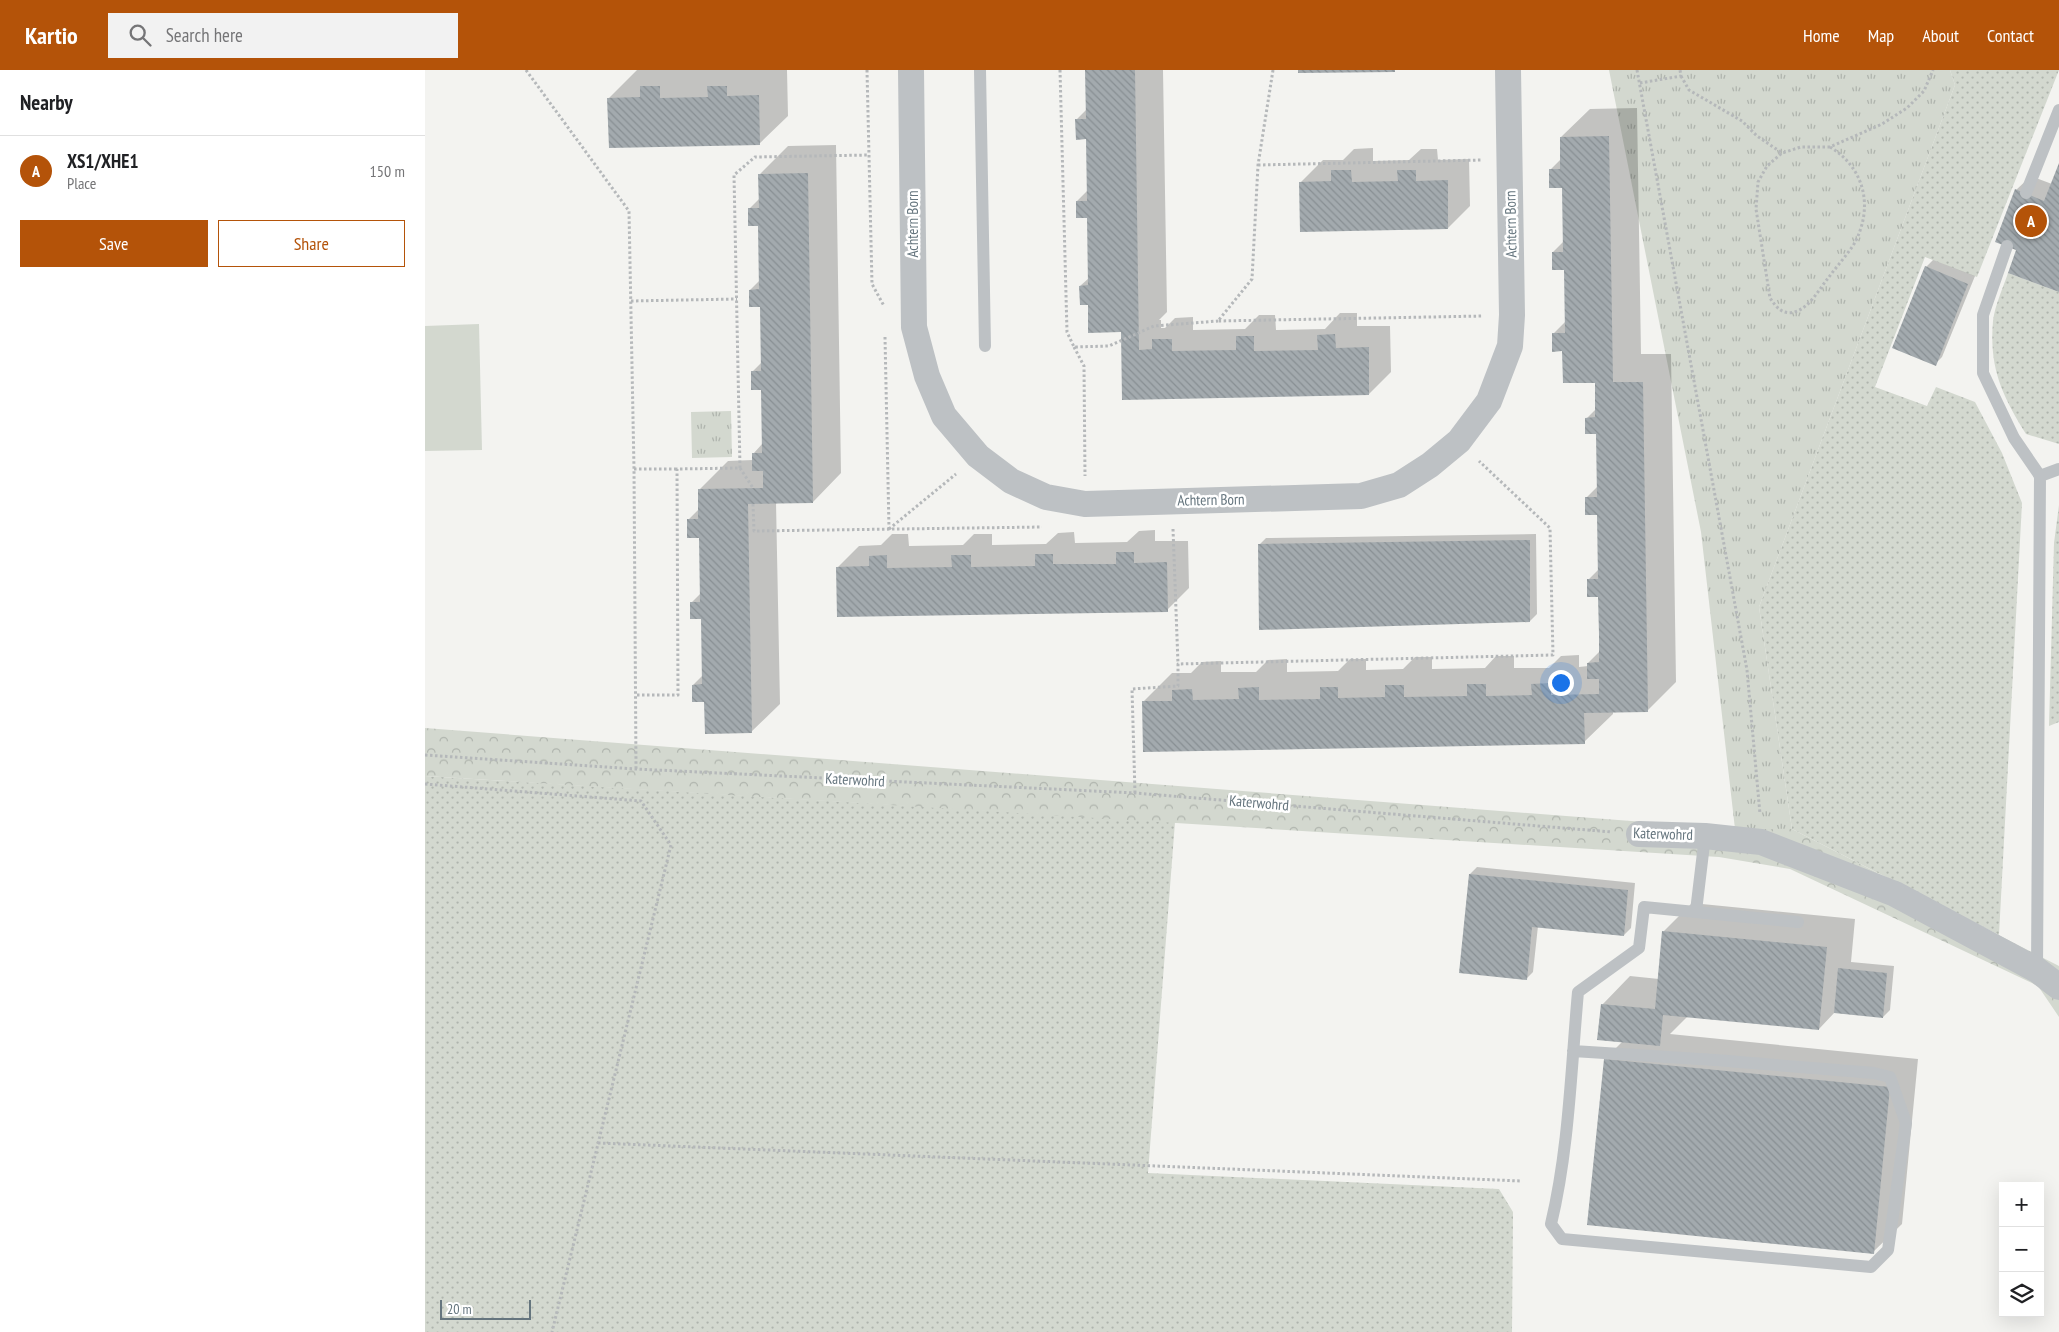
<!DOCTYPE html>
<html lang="en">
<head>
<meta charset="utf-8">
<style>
  body { margin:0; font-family:"PT Sans Narrow",sans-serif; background:#f2f2f2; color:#202124 }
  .controls { position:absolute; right:15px; bottom:15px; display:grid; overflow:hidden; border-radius:0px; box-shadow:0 5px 20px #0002 }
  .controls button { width:45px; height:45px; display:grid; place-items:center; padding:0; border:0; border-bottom:1px solid #e0e0e0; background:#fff; color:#202124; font:25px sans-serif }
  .scale { position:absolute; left:15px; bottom:12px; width:91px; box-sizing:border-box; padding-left:5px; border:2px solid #65757e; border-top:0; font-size:14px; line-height:18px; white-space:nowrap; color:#65757e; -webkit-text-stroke:4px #fff; paint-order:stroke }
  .you { position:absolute; left:1135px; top:612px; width:18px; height:18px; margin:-12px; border:4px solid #fff; border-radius:50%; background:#1a73e8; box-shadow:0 0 0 8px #1a73e833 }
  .badge { display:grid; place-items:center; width:32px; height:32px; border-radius:50%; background:#b45309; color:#fff; font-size:16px; font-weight:700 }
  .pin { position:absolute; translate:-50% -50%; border:2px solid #fff; box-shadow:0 1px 5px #0006 }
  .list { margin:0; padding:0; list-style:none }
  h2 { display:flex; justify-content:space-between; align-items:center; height:65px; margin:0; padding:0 20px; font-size:21px }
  h2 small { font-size:16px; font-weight:400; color:#757577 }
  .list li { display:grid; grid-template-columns:32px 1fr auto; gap:15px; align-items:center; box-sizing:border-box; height:70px; padding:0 20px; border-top:1px solid #e0e0e0 }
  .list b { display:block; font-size:19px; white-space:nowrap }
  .list p { margin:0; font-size:16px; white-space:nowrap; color:#757577 }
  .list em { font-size:16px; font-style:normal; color:#757577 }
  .actions { display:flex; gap:10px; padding:15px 20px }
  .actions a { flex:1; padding:11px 0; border:1px solid #b45309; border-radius:0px; text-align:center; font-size:18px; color:#b45309 }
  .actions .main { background:#b45309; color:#fff }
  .icon { flex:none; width:28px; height:28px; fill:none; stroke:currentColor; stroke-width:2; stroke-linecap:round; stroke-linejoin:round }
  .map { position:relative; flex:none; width:1634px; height:1262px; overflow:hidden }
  header { display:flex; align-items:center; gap:30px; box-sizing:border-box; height:70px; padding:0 25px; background:#b45309; color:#fff }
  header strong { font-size:24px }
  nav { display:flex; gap:28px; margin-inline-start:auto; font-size:18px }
  .search { width:350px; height:45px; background:#f2f2f2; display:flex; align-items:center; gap:12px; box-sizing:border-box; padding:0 18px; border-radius:0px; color:#757577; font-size:19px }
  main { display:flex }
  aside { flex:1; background:#fff }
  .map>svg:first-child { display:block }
</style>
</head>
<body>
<header>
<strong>Kartio</strong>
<div class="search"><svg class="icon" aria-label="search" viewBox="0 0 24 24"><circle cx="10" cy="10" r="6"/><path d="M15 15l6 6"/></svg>Search here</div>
<nav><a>Home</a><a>Map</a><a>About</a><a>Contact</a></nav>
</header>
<main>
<aside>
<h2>Nearby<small></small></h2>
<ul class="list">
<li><span class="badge">A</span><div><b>XS1/XHE1</b><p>Place</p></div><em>150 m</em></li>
</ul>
<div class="actions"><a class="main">Save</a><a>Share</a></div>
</aside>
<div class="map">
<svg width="1634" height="1262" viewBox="0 0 1634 1262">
  <defs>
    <pattern id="grass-dots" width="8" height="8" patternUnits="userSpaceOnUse" patternTransform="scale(1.25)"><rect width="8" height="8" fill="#d3d8cf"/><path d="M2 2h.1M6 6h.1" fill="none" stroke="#afb4ad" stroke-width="1.8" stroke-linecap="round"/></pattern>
    <pattern id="forest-crowns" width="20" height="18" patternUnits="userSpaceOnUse" patternTransform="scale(1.25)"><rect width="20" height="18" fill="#d3d8cf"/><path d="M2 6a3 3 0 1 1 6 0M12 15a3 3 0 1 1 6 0" fill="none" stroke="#afb4ad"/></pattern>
    <pattern id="park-tufts" width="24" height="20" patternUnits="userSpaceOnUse" patternTransform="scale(1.25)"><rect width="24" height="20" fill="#d3d8cf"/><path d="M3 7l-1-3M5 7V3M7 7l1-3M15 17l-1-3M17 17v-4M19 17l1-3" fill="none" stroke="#afb4ad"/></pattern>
    <pattern id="building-back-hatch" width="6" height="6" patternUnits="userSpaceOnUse" patternTransform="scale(1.25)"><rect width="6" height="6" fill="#a3aaae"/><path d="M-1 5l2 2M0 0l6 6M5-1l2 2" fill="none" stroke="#888f93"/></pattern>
  </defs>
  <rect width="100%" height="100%" fill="#f3f3f0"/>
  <path fill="url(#grass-dots)" d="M1525,0h109l-82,207 -52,-20 -50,130 52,19 9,-19 39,15 27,51 20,50 -23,432 -207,-106 -33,-222 196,-522z
    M1583,203l51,19v152l-33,-10c-24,-39 -37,-66 -33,-113 2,-16 10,-33 15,-48z
    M1634,435v217l-10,4 5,-183z
    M0,706l750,46 -27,351 351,16 14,23 -1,120h-1087z"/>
  <path fill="url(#forest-crowns)" d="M0,658l1310,101h57l267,137v51l-21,-31 -248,-117 -71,-12 -1294,-81z"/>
  <path fill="url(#park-tufts)" d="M1184,0h341l5,15 -196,522 33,222h-57l-34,-297z
    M306,341l1,46 -40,1 -1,-46z"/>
  <path fill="#d3d8cf" d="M54,254l3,126 -57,1v-125z"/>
  <path fill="#0003" d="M212,0h150l1,46 -29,28 -150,-46z
    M661,0h77l4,242 -8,8h2v8h4l10,-10 18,-1v13l52,-1 14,-14h16l1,15 49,-1 15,-16h17v13h33l1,46 -22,22 -246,5 -1,-68 -33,-27 -9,-18 9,-8 -1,-61 -11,-16 11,-11 -1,-52 -10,-19 10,-10z
    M1212,38l4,246h30l5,328 -28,28 -35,1v3l-29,28 -441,-40 29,-29h19l11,-11 19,-1v11h35l12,-12 19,-1v13l51,-1 12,-12h16v11l37,-1 12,-12h17v12l53,-1 11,-12h18v12h35l12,-12 18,-1v12l9,-1v-3l12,-12 -1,-55 -11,-16 11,-11 -1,-55 -12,-16 12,-12 -1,-53 -10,-15 10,-10 -1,-27 -32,-31 -11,-16 13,-13 -1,-52 -12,-17 11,-11 -1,-55 -13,-16 11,-11v-22l29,-28z
    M411,75l5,328 -28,29h-37l4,202 -29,28 -46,-31 -12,-16 10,-10 -1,-57 -11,-15 10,-10 -1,-57 -12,-16 11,-11v-19l29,-29 25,-1v-6l10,-11 -1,-55 -10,-16 10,-10 -1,-56 -11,-16 10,-10 -1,-56 -10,-15 11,-11 -1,-23 29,-29z
    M948,78v13l36,-1 12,-11h16l1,11 31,-1 1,47 -22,22 -147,-46 22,-22h20l11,-11z
    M1634,96v125l-41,-41 -2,-60 15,-14 21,8z
    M1508,190l42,16 -33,81 -7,7 -9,-97z
    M730,460v11h33l1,47 -22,22 -330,-42 22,-22 22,-1 11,-11h16l1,12 54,-1 11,-11h18v11l54,-1 12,-11 16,-1 1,11 52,-1 12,-11z
    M1111,464l1,80 -7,7 -271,-76 7,-7z
    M1052,797l158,16 -4,45 -7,7 -86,-9 -5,46 -7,7 -56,-105z
    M1267,833l163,16 -4,43 43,4 -4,44 -7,7 -48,-5 -16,17 -131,-13 -18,18 248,25 -16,165 -29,28 -268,-193 18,-18 -21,-36 28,-29 29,3 4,-47z"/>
  <path fill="url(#building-back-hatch)" d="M660,0h50l4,280 13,-1v-10h20v12l64,-1v-14h18v15l64,-1 -1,-15 18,-1 1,14 33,-1v48l-247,5 -1,-68 -33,1v-28h-8l-1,-19 9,-1 -1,-67h-11v-17h11l-1,-62 -10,1 -1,-21h11z
    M873,0h97v2l-97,1z
    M215,16h20v12l48,-1 -1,-11h20v10l32,-1 1,50 -151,3 -2,-50 33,-1z
    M1184,66l4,246h30l5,330 -64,1 1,31 -442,8 -1,-51h30v-11l20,-1 1,11 46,-1 -1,-11 21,-1v13l61,-1v-12h18v11l47,-1v-12h19v12l63,-1v-12h19v12l46,-1 -1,-11 20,-1v12l48,-1v-15h-12v-16l12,-1v-28l-1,-37h-11v-18h11l-1,-64h-12v-18h12l-1,-63h-11v-16l10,-1v-34h-32l-1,-32 -10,1v-19h13l-1,-63h-12v-18h11l-1,-64h-13v-19h11v-32z
    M1634,93v129l-51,-19 8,-23 -21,-8 20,-53 29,12z
    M906,100h20l1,12 46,-1 -1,-11h19v11l32,-1v49l-148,3 -1,-50 32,-1z
    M383,103l5,330 -65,1 4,229 -47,1 -1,-32h-12v-17l10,-1 -1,-65h-11v-17h10l-1,-64h-12v-19h11v-30l65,-1v-17h-11v-18h10l-1,-63h-10v-19h10l-1,-64h-11v-17l10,-1 -1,-63h-10v-18h11l-1,-34z
    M1500,196l43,18 -32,82 -44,-18z
    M1105,470v82l-271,8 -1,-86z
    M691,482h18v11l33,-1 1,50 -331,5 -1,-50 33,-1v-10l18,-1v13l65,-1 -1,-12h20v12l64,-1v-12h18v10h63z
    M1044,804l159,16 -4,46 -92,-9 -5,53 -68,-7z
    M1237,861l165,16 -8,83 -156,-15 -3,31 -63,-6 4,-36 54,5z
    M1413,898l49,5 -4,45 -49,-5z
    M1179,989l286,28 -16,167 -287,-29z"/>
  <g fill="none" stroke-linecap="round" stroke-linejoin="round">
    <path stroke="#b5b8ba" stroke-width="3" stroke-dasharray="2.5 2.5" stroke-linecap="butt" d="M101,0l103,141 5,258 2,300
      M442,0l5,214 12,22
      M635,0l7,262 7,15 35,-1 45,-20 64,-5
      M848,0l-15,95 -6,114 -34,42 265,-5
      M1212,0l110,600 13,144
      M1256,6l8,14 53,31 15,15 25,17
      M1215,13l41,-7 -1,-6
      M1405,77c35,21 44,61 24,97 -7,11 -17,22 -25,33 -10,12 -19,31 -35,35 -12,3 -18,-5 -24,-14l-14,-89 2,-27 9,-16 15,-13 19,-6h29l52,-23 25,-16 17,-17 9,-21
      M833,95l224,-5
      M206,231l106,-2
      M460,267l4,192
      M649,277l10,19 1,110
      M315,398l13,20
      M209,399h43
      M328,434l1,27 288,-4
      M464,459l67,-55
      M748,459l5,135
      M212,625h41l-1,-226 63,-1 -6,-293 21,-18 114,-2
      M0,685l211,14 499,24 477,39
      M0,714l216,17 30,44 -119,487
      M710,723l-3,-104 46,-3v-22l375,-9 -3,-127 -71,-67
      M173,1073l923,38"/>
    <path stroke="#bdc1c4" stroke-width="12" d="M555,0l5,276
      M1601,123l33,-83
      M1582,176l-24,69v58l31,65 26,38 19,-7
      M1271,841l9,-75
      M1612,900l3,-494
      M1148,981l142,9 159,13 16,4 16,46 -18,127 -17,17 -309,-28 -11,-15c18,-75 20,-155 27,-232l61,-44 5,-41 154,15"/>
    <path stroke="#bdc1c4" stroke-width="26" d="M486,0l3,257 13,49 17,40 34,40 33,25 35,16 39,7 276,-8 38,-11 31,-20 29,-24 30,-40 21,-55 2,-31 -4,-245
      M1214,764l66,2 56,6 134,52 142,76 22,17"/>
  </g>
  <g text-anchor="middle" stroke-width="5" stroke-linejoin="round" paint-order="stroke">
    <g font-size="15" fill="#65757e" stroke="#fff">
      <text transform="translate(488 154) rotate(-90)" y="5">Achtern Born</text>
      <text transform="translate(1086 154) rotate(-91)" y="5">Achtern Born</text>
      <text transform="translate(786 430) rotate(-1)" y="5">Achtern Born</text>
      <text transform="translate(430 710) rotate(3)" y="5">Katerwohrd</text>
      <text transform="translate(834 733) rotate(5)" y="5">Katerwohrd</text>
      <text transform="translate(1238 764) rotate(2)" y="5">Katerwohrd</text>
    </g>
  </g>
</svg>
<div class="controls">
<button>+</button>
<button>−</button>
<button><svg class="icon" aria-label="layers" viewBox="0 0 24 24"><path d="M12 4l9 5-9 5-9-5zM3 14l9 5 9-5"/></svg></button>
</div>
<div class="scale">20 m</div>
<div class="you"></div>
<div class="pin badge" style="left:1606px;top:151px">A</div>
</div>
</main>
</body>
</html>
